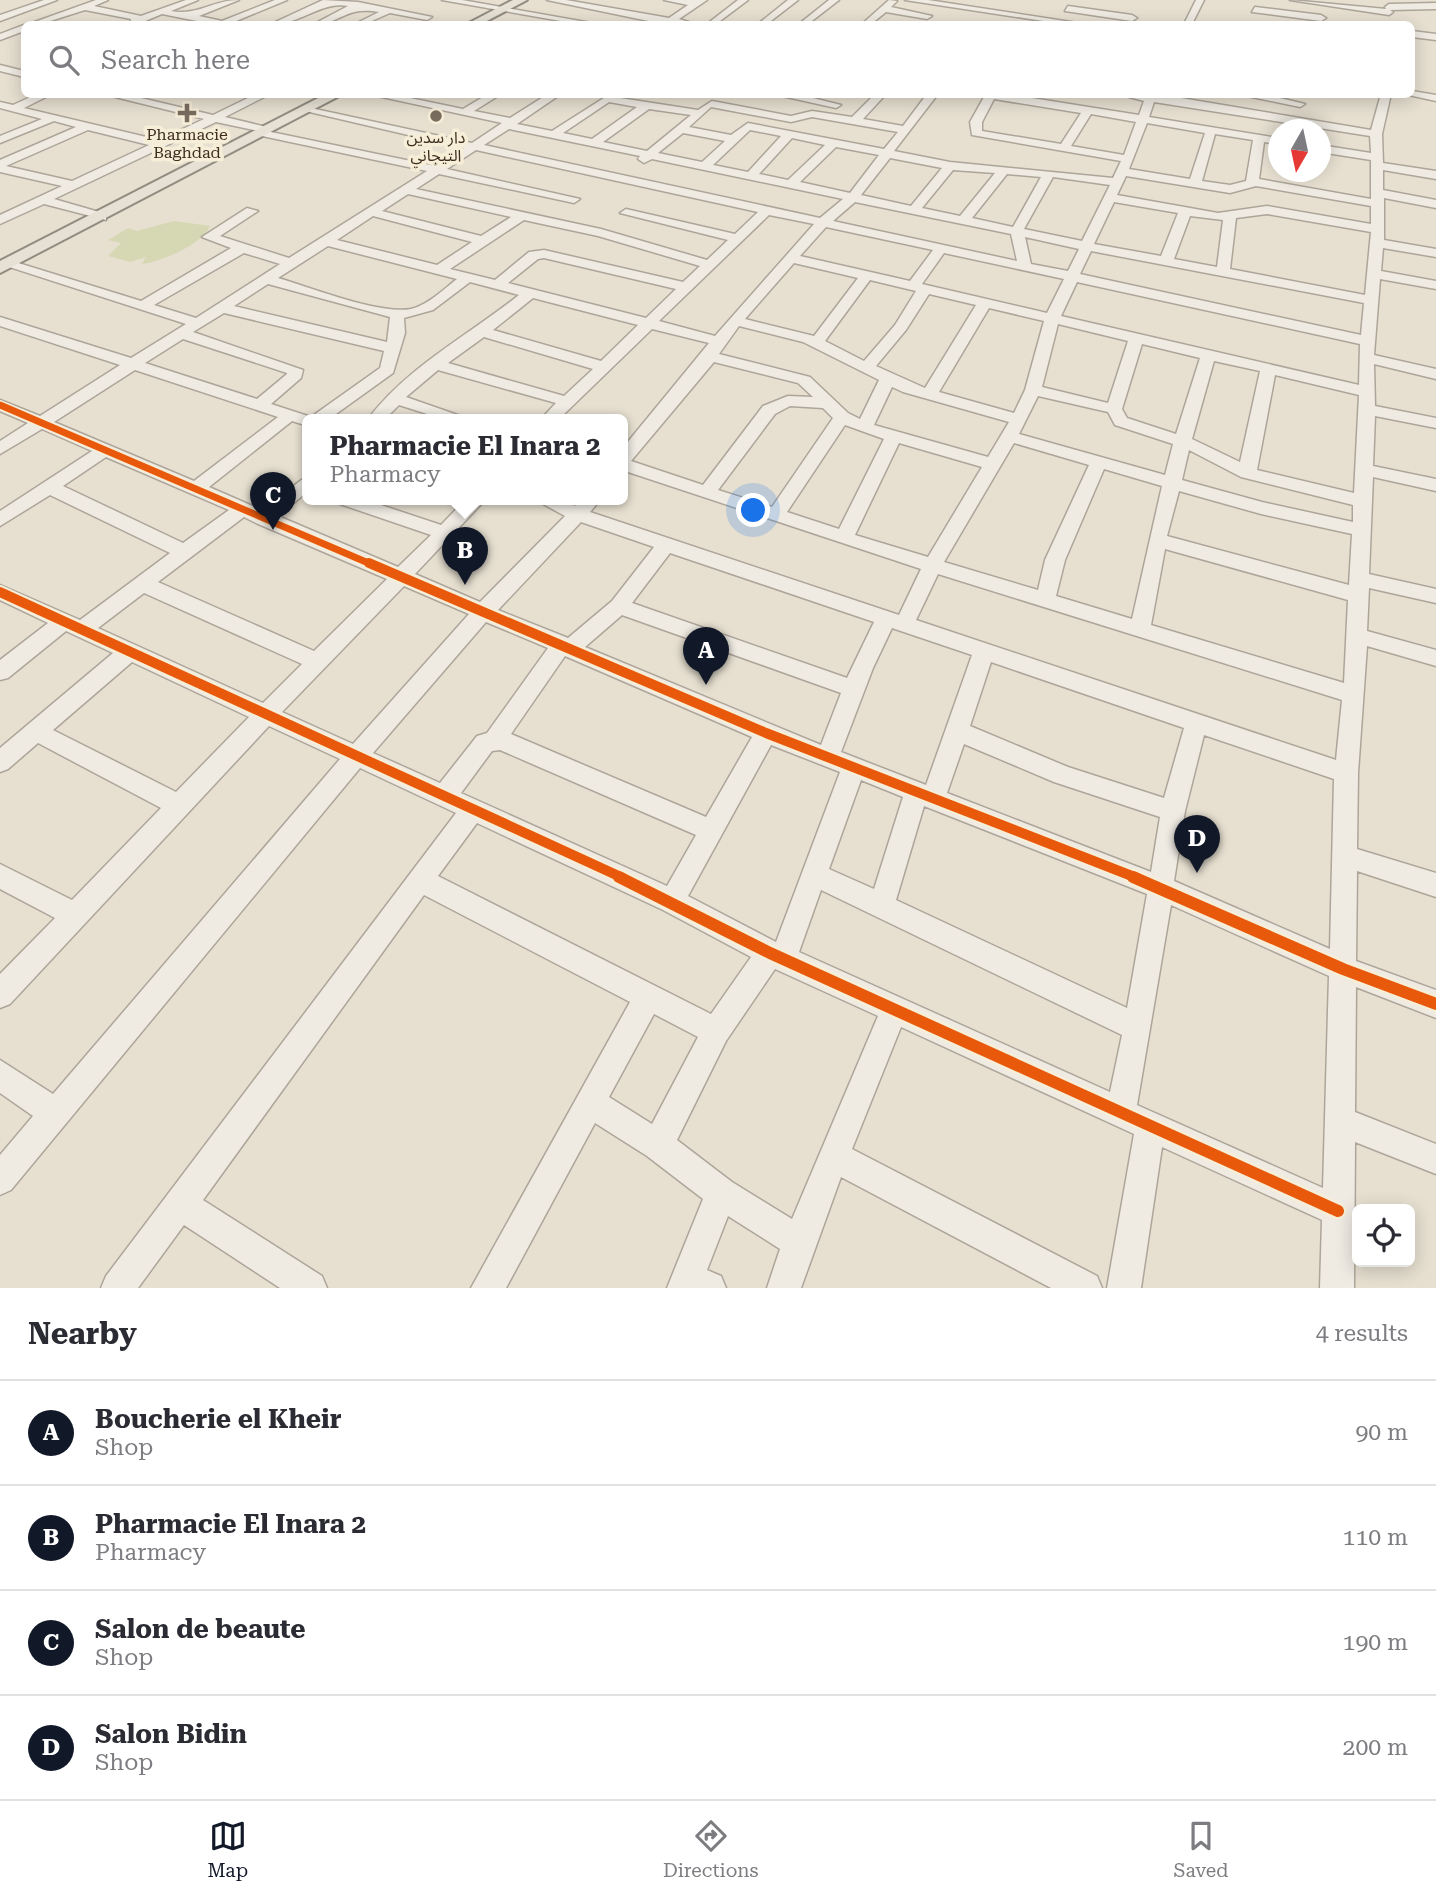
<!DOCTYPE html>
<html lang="en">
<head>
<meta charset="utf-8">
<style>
  body { margin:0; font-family:"Roboto Serif","Noto Sans Arabic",serif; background:#f2f2f3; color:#2b2b33 }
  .controls { position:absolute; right:21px; bottom:21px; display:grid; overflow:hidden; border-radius:10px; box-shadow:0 4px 18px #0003 }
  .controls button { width:63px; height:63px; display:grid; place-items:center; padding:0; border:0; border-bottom:2px solid #e1e1e2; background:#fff; color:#2b2b33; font:35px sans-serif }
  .compass { position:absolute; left:1268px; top:119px; width:63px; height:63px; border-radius:50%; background:#fff; box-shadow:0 4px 18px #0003; rotate:189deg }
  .you { position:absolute; left:754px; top:511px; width:24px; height:24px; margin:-18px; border:5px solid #fff; border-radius:50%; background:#1a73e8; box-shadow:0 0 0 10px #1a73e833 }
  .badge { display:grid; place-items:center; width:46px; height:46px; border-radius:50%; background:#111827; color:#fff; font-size:23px; font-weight:700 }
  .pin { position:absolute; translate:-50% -58px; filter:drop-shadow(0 2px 4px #0008) }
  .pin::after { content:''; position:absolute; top:37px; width:24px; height:21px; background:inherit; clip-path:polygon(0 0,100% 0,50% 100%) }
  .popup { position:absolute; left:302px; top:414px; width:326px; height:91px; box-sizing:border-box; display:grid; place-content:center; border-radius:10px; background:#fff; filter:drop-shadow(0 2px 5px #0005); font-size:23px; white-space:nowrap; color:#7c7c81 }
  .popup b { font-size:26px; color:#2b2b33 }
  .popup::after { content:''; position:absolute; left:50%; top:100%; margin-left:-14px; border:14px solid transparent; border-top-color:#fff }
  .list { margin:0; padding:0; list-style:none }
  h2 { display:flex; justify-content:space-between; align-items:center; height:91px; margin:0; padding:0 28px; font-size:30px }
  h2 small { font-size:23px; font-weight:400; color:#7c7c81 }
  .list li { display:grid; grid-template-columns:46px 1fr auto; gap:21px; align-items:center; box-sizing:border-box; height:105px; padding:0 28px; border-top:2px solid #e1e1e2 }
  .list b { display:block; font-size:26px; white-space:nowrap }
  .list p { margin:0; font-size:23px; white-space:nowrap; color:#7c7c81 }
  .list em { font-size:23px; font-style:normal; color:#7c7c81 }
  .icon { flex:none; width:38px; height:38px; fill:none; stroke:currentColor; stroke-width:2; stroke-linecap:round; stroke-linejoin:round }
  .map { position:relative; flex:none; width:1436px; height:1288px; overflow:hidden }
  .search { position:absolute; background:#fff; box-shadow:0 4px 18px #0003; left:21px; right:21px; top:21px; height:77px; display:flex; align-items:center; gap:18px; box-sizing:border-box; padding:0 24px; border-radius:10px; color:#7c7c81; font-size:26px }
  .sheet { height:511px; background:#fff }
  nav { display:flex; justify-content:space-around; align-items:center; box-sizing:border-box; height:98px; border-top:2px solid #e1e1e2; background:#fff; font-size:19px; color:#7c7c81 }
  nav a { display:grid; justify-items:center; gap:4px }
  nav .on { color:#111827 }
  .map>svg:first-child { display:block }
</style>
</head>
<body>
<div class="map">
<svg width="1436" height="1288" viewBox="0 0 1436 1288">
  <rect width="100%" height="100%" fill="#e7e0d1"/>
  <path fill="#d6d7b3" d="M174,221l36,5c-9,19 -47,35 -68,38l4,-7 -16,5 -22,-6 13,-13 -13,-3 20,-12 9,3z"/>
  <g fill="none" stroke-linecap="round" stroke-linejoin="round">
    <defs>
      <path id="minor" d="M44,0h13l-57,21v-6z
        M96,0h12l-14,6 47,10 45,-16h12l-27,11c27,5 42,-11 68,-11l-40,16 23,5 53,-21h12l-58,24h-17l-50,-10 -24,10h-8l1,-5 -46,-9 -44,14h-12z
        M323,0l35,2 74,15 -5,3 -37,-7 -25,11h-10l24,-12c-35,-6 -37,12 -65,12l34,-18c-28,-5 -49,20 -77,18z
        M442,0h20l135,24h-19z
        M547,0h19l103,18 19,-13 -24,-5h43l-28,19 16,5h-32z
        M738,0h10l-32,24h-9z
        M788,0h10l-31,24h-9z
        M829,0h10l-31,24h-9z
        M889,0l8,1 -6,6 41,9 -5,3 -41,-7 -15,12h-9z
        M905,0h23l156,24h-21z
        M1196,0h8l-12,24h-8z
        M1290,0l96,9 -1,-2 4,-3 47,-1v6l-46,1 3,2 -4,3z
        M1068,6l64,9 5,3 -5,3 -67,-10z
        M1255,7l66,8 5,3 -5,3 -69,-9z
        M24,25v6l-24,9v-6z
        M1412,31l24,3v6l-24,-3z
        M0,65l24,6v6l-24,-6z
        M1412,91l24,4v6l-32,-7h8z
        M37,94h15l-28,14 135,32 45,-21 -101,-25h21l89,21 43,-21h14l-45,23 46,11v4l164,34 29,-18 -163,-38 5,-3 166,36 30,-20 -134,-29h23l72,15 25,-15h13l-27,17 36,7 38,-24h13l-44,30 35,7 55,-35 91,14 14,-9 79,15 21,-5 40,6 23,-23h11l-23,25 40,7 24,-32h11l-44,57 56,11 163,16 8,-17 -149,-26 -2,-13 14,-25 -6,-3h28l133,21 5,-14 -26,-7h39l214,36 10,-36h10l-9,40 1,29 53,8v8l-53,-9v20l53,10v8l-52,-10v42l52,9v8l-53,-9 -2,23 55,10v8l-56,-10 -6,76 62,14v10l-62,-15 1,42 61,12v10l-61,-12 -2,50 63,13v12l-63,-14 -4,97 67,15v14l-67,-15 -2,43 69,19v16l-69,-20 -9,127 -1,76 79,24v24l-79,-26 -1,90 80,29v28l-80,-31 -1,125 81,32v30l-81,-32 -1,146h-34l2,-68 -160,-73 -21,141h-34l27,-154 -233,-107 -49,122 245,127 5,12h-51l-210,-111 -40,111h-34l13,-39 -52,-33 -21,54 14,6 5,12h-59l36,-89 -56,-43 -52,-33 -89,165h-35l159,-286 -206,-107 -221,305 119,76 5,12h-47l-96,-63 -46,63h-37l5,-12 350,-463 -96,-45 -349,422 -11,5v-40l33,-39 -33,-23v-33l53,34 287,-335 -71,-33 -259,278 -10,4v-34l55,-56 -55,-29v-25l72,36 89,-92 -123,-65 -30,26 -8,3v-24l113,-95 -47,-22 -58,47 -8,2v-20l48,-37 -48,-23v-15l80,35 90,-67 -120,-58 -50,31v-15l92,-60 -50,-22 -42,25v-13l28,-18 -28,-12v-11l40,16 80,-51 -120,-39v-9l131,41 55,-34 -186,-60 12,-3 129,40 90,-53 -29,-11 45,-29 11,3 -38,25 69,22 138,-87 -165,-35 -4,-5 -42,-9 -162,77 52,15v6l-62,-16 -44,20v-9l62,-29 -62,-14v-12l76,-33 -22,-6 -54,22v-7l42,-17 -42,-11v-6l13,3zM994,99l87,14 -20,31 -79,-13v-9zM609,102l28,5 -45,32 -29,-6zM1154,102l216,34 1,17 -51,-8v7l51,8v39l-112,-20 5,-37 14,2v-6l-129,-21zM711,107l80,15 21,-5 86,15 -14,17 -136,-26 -17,12 -42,-8zM649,109l42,6 -44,36 -44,-9zM1091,114l45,8 -12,33 -53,-9zM1147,123l58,10 -15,46 -61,-10zM509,129l131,27 -2,3 6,4 8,-4 191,40 -23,19 -336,-73zM88,130l61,15 -77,36 -66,-15zM750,130l31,6 -33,36 -35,-7zM683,133l42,8 -23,21 -44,-9zM1215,134l38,6 -7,41 -16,4 -28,-4zM792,138l33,7 -37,35 -29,-6zM836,147l43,8 -29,38 -50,-11zM476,150l282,62 -23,22 -109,-25 -6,4 108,27 -21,20 -106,-31 -185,-40 23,-15 135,29 6,-4 -133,-30zM890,158l52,10 -31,38 -50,-11zM953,170l42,3 -35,43 -38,-8zM1007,174l34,3 -28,50 -41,-9zM1126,176l104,17 26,-7 115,20v18l-104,-18 -49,7 -101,-18zM1053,177l57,8 -28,56 -58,-12zM408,194l103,23 -30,19 -99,-25zM855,202l156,32 6,27 -184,-40zM1114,202l64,11 -17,43 -67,-12zM1267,214l104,18 -6,63 -135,-26 6,-51zM769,215l45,9 -99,112 -56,-15zM373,216l99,26 -35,23 -100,-25zM1190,216l33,4 -6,47 -43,-8zM524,220l74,16 102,30 -17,16 -139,-32 -15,2 -34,28 -45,-11zM826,227l107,23 -23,31 -110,-25zM1025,237l54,12 -11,22 -37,-7zM328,246l129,33c-13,10 -29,26 -46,30 -32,6 -101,-22 -133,-31zM1091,251l273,52 -3,32 -281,-61zM244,253l36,11 -84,54 -42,-13zM944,253l120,26 -17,34 -125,-29zM544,258l132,31 -30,29 -138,-35 30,-24zM794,263l64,15 -44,58 -69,-17zM870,280l46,11 -21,34 -31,36 -39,-20zM470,282l49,13c-50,40 -112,72 -151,124h17l14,-14 44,14h26l-63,-22 32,-27 118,33 -15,16h18l93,-90 57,14 -87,106v21l299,99 -22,46 -309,-103 11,-13h-20l-6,7 -15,-7h-26l31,17 -85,86 -65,-28 71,-75h-20l-25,26 -78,-26h-29l3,4 94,32 -33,32 -120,-51 30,-25v-16l-46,35 -53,-23 83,-66 16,5v-7h21l64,-46 12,-40 -1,-15 29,-8zM1077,282l283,62 -1,41 -298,-69zM268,284l122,33 -3,25 -153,-36zM929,294l47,11 -51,83 -49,-22 30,-36zM533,298l105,27 -37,36 -108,-31zM989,308l55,13 -19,69 -11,23 -75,-21zM224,313l160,38 -4,17 -69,49 -40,-13 30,-26 2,-8 -110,-38zM1058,324l70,17 -20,62 -66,-16zM739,326l64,16 76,38 -19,39 -12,-6 -38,-36 -91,-23zM484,337l109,32 -29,27 -116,-33zM183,339l104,34v1l-30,25 -112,-36zM1142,344l58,14 -24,76 -49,-16 -5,-9zM1214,361l46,10 -20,91 -48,-23zM714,362l84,21 15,14 -25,-1 -25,10 -60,79 -72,-24zM135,370l143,47 -84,64 -140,-59zM1275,375l84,20 -5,98 -97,-23zM892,387l11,5 106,30 -21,35 -114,-32zM1038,396l70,16 7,13 58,19 -8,31 -146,-41zM790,406l33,2 10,10 -61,89 -54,-17 57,-76zM845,425l39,14 -45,90 -52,-17zM899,443l83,24 -54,90 -73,-22zM1014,443l75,22 -44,95 -7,30 -94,-28zM1189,450l52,27 112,28v17l-91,-20 -80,-22zM106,457l123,53 -46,33 -120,-57zM1104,469l58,17 -30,133 -76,-23 9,-36zM1179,491l82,23 91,20 -3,51 -182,-49zM244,517l12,6 131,56 -73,72 -156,-69zM581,522l73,25 -42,54 -44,37 -70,-28zM1165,549l183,51 -4,83 -193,-58zM670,553l204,69 -27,56 -215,-75zM938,574l404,126 -6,60 -420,-140zM404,586l65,28 -116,130 -71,-32zM144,593l158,71 -39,39 -165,-75zM622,615l219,78 -20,52 -236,-98zM486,622l62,26 -61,85 -10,3 -37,47 -67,-30zM892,628l80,27 -46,130 -85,-33 32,-84zM565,656l187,81 -46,80 -195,-83zM132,662l117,55 -73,75 -123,-62zM991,662l193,66 -20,70 -96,-31 -98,-41zM1204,735l130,44 -4,170 -156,-68 11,-70zM964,744l90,38 106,35 -9,55 -204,-79zM771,745l69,27 -64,170 -88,-46zM500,750l196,85 -29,51 -206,-93 31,-42zM861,780l42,17 -29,92 -45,-20zM924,806l223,88 -20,114 -231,-108zM477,823l186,87 88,47 -40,57 -273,-138zM821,890l301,145 -12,57 -311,-140zM1171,905l158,71 -6,212 -186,-83zM775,969l103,47 -86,203 -60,-37 -55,-42 49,-99zM654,1014l44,23 -46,87 -43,-27z
        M773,94h24l44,11 -5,3z
        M1237,94h26l42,10 -5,3z"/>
      <path id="major" d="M513,0h14l-46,24h-14z
        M326,94h17l-343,179v-12z"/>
    </defs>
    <use href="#minor" stroke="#ada599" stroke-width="3"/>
    <use href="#major" stroke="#928b80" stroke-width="4"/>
    <use href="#minor" fill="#efebe3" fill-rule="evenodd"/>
    <use href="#major" fill="#e6e1d4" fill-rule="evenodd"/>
    <defs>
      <path id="cycleway-far2" d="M0,405l373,160"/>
      <path id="cycleway-far1" d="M369,563l397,170 371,145
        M0,592l623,286"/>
      <path id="cycleway" d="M619,877l151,76 568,258
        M1133,877l210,92 93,35"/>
    </defs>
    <use href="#cycleway-far2" stroke="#f7eed8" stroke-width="10"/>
    <use href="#cycleway-far1" stroke="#f7eed8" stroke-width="14"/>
    <use href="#cycleway" stroke="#f7eed8" stroke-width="17"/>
    <use href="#cycleway-far2" stroke="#e8590c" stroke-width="7"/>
    <use href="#cycleway-far1" stroke="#e8590c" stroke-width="10"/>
    <use href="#cycleway" stroke="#e8590c" stroke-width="12"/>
  </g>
  <g fill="#786c5e" stroke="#f7eed8" stroke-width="2.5">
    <path d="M183.5 102.5h7v7h7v7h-7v7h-7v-7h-7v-7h7z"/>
    <circle cx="436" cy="116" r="7"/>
  </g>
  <g text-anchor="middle" stroke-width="7" stroke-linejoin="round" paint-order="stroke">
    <g font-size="16" fill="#3d2e20" stroke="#f7eed8">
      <text x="187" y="140">Pharmacie<tspan x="187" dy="18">Baghdad</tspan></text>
      <text x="436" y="143">دار سدين<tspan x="436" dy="18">التيجاني</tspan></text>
    </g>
  </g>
</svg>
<div class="controls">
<button><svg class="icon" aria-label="locate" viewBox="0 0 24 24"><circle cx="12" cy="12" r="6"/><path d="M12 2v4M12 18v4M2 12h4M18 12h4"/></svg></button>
</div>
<svg class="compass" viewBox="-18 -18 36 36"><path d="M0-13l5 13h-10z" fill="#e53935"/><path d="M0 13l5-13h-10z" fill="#7c7c81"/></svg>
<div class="you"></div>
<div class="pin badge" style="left:706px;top:685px">A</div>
<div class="pin badge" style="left:465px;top:585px">B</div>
<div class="popup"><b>Pharmacie El Inara 2</b>Pharmacy</div>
<div class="pin badge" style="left:273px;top:530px">C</div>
<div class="pin badge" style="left:1197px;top:873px">D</div>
<div class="search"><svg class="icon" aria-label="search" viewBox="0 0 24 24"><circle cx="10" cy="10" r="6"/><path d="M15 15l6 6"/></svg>Search here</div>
</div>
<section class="sheet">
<h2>Nearby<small>4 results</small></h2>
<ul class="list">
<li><span class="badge">A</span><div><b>Boucherie el Kheir</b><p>Shop</p></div><em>90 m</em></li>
<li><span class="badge">B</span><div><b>Pharmacie El Inara 2</b><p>Pharmacy</p></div><em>110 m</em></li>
<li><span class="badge">C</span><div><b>Salon de beaute</b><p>Shop</p></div><em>190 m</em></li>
<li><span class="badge">D</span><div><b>Salon Bidin</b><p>Shop</p></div><em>200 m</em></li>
</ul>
</section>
<nav>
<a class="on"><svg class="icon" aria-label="map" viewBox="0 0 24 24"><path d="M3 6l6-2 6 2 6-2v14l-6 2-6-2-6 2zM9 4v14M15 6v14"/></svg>Map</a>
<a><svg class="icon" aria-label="directions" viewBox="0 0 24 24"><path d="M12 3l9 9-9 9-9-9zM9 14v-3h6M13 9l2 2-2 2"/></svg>Directions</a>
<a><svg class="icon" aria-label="saved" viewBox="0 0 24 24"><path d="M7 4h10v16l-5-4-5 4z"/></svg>Saved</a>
</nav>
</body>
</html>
